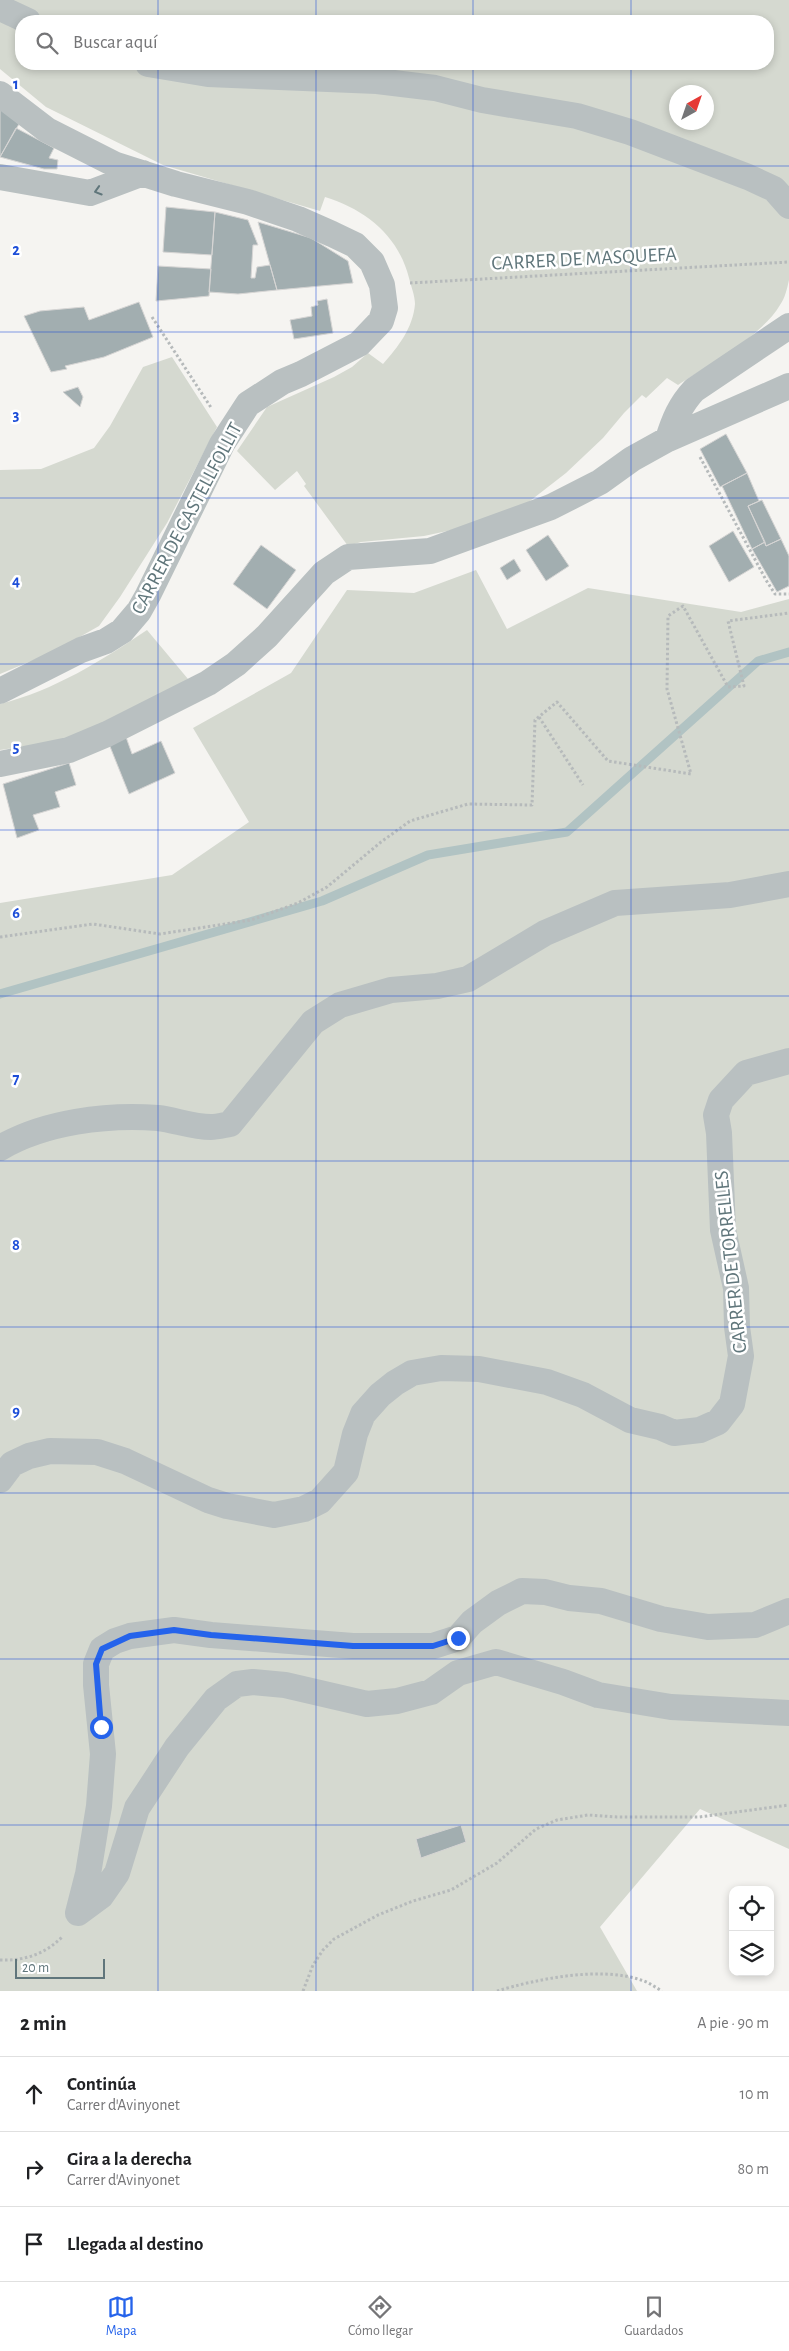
<!DOCTYPE html>
<html lang="es">
<head>
<meta charset="utf-8">
<style>
  body { margin:0; font-family:"Alegreya Sans",sans-serif; background:#f6f6f6; color:#202124 }
  .controls { position:absolute; right:15px; bottom:15px; display:grid; overflow:hidden; border-radius:10px; box-shadow:0 2px 8px #0003 }
  .controls button { width:45px; height:45px; display:grid; place-items:center; padding:0; border:0; border-bottom:1px solid #e0e0e0; background:#fff; color:#202124; font:25px sans-serif }
  .compass { position:absolute; left:669px; top:85px; width:45px; height:45px; border-radius:50%; background:#fff; box-shadow:0 2px 8px #0003; rotate:40deg }
  .scale { position:absolute; left:15px; bottom:12px; width:90px; box-sizing:border-box; padding-left:5px; border:2px solid #60767b; border-top:0; font-size:14px; line-height:18px; white-space:nowrap; color:#60767b; -webkit-text-stroke:4px #fff; paint-order:stroke }
  .stop { position:absolute; width:15px; height:15px; margin:-11px; border:4px solid #2563eb; border-radius:50%; background:#fff }
  .stop.end { background:#2563eb; border-color:#fff; box-shadow:0 1px 5px #0008 }
  .list { margin:0; padding:0; list-style:none }
  h2 { display:flex; justify-content:space-between; align-items:center; height:65px; margin:0; padding:0 20px; font-size:21px }
  h2 small { font-size:16px; font-weight:400; color:#757577 }
  .list li { display:grid; grid-template-columns:32px 1fr auto; gap:15px; align-items:center; box-sizing:border-box; height:75px; padding:0 20px; border-top:1px solid #e0e0e0 }
  .list b { display:block; font-size:19px; white-space:nowrap }
  .list p { margin:0; font-size:16px; white-space:nowrap; color:#757577 }
  .list em { font-size:16px; font-style:normal; color:#757577 }
  .icon { flex:none; width:28px; height:28px; fill:none; stroke:currentColor; stroke-width:2; stroke-linecap:round; stroke-linejoin:round }
  .map { position:relative; flex:none; width:789px; height:1991px; overflow:hidden }
  .search { position:absolute; background:#fff; box-shadow:0 2px 8px #0003; left:15px; right:15px; top:15px; height:55px; display:flex; align-items:center; gap:12px; box-sizing:border-box; padding:0 18px; border-radius:20px; color:#757577; font-size:19px }
  .sheet { height:290px; background:#fff }
  nav { display:flex; justify-content:space-around; align-items:center; box-sizing:border-box; height:70px; border-top:1px solid #e0e0e0; background:#fff; font-size:14px; color:#757577 }
  nav a { display:grid; justify-items:center; gap:2px }
  nav .on { color:#2563eb }
  .map>svg:first-child { display:block }
</style>
</head>
<body>
<div class="map">
<svg width="789" height="1991" viewBox="0 0 789 1991">
  <rect width="100%" height="100%" fill="#f5f4f1"/>
  <path fill="#d5d9d0" fill-rule="evenodd" d="M6,0h783v280c-2,9 -4,18 -9,25 -18,31 -72,60 -102,80l-11,-7 -21,20 -4,-3 -18,18 -21,25 -37,35 -49,38 -65,19 -28,6 -63,6 -13,4 -44,-60 2,-2 -9,-13 -22,19 -38,-39 30,-44 67,-30 18,-10 16,-14 15,11c15,-17 30,-36 32,-60 0,-8 -4,-18 -6,-26 -11,-43 -43,-68 -84,-81l-5,14 -157,-46 -117,-58 -46,-38v-58zM21,21h747v43h-747zM676,92h30v30h-30z
    M172,357l45,70 -50,96 -47,74 -21,29 -46,26 -53,22v-204l41,-1 53,-21 16,-22 33,-59z
    M476,570l31,59 81,-41 153,24 48,-13v1250l-89,-40 -100,118 37,64h-637v-1088l172,-28 77,-53 -56,-94 98,-55 56,-83 67,3z
    M147,630l41,49 -49,28 -78,34 -61,9v-46c55,-14 101,-43 147,-74z"/>
  <g fill="none" stroke-linecap="round" stroke-linejoin="round">
    <path stroke="#b1c3c3" stroke-width="9" d="M0,994l322,-93 106,-46 139,-23 191,-171 31,-9"/>
  </g>
  <path fill="#a2aeb0" stroke="#d6d5d4" d="M0,108l19,16 -19,33z
    M16,128l38,20 -5,10 9,2 -1,9h-13l-44,-12z
    M166,207l49,5 -3,43 -49,-3z
    M215,212l33,8 10,25h-5l-2,33h4l2,-11 13,-2 7,25 -39,4 -29,-2z
    M258,222l53,16 37,23 5,22 -76,7z
    M158,266l53,3 -2,27 -53,5z
    M327,299l6,34 -39,6 -4,-19 22,-4 -1,-9 7,-2 -1,-4z
    M139,302l14,35 -49,20 -39,9 2,3 -16,3 -27,-56 16,-5 44,-4 5,13z
    M78,387l5,10 -3,10 -17,-15z
    M726,434l21,39 -27,14 -20,-38z
    M747,473l12,28 -11,5 17,36 -13,7 -30,-63z
    M762,500l19,39 -15,7 -18,-40z
    M733,531l21,36 -25,15 -20,-36z
    M548,535l21,31 -23,15 -20,-31z
    M781,539l8,17v30l-12,6 -25,-43 13,-7 1,4z
    M261,545l35,25 -29,39 -34,-25z
    M514,559l7,12 -14,9 -7,-12z
    M126,737l6,17 29,-13 14,32 -46,21 -20,-50z
    M69,763l7,22 -21,7 5,15 -27,8 6,15 -22,8 -14,-54z
    M461,1825l5,17 -45,16 -5,-19z"/>
  <g fill="none" stroke-linecap="round" stroke-linejoin="round">
    <path stroke="#b6babb" stroke-width="3" stroke-dasharray="2.5 2.5" stroke-linecap="butt" d="M410,283l379,-21
      M152,317l60,92
      M700,457l66,123 9,14h14
      M539,717l44,68
      M0,937l93,-13 67,10 91,-14 47,-17 29,-16 54,-45 29,-21 58,-17 64,1 3,-85 22,-18 51,59 83,13 -24,-85 1,-73 15,-10 45,81 16,-1 -16,-65 61,-8
      M0,1960c24,1 46,-6 63,-24
      M303,1991l10,-26 10,-15 11,-11 44,-24 35,-14 38,-11 46,-27 39,-34 21,-9 31,-5 29,2h82l90,-12
      M497,1991c40,-12 103,-25 144,-11 7,2 14,7 21,11"/>
    <path stroke="#b9c0c1" stroke-width="26" d="M0,8l28,13
      M148,64l60,10 169,7 58,7 47,12 95,16 53,16 118,45 26,12 15,17
      M0,94l47,36 69,35 60,19 72,18 50,17 34,15 23,11 17,17 10,23 3,23 -4,13 -22,23 -58,30 -19,8 -34,22 -26,40 -74,151 -9,16 -17,20 -16,10 -25,9 -81,41
      M0,177l90,16 53,-20
      M668,439c6,-19 12,-34 26,-49l95,-64
      M0,764l69,-14 38,-16 101,-51 28,-19 31,-28 57,-63 24,-16 82,-6 121,-44 49,-25 32,-23 36,-20 121,-53
      M0,1148c44,-26 107,-34 158,-30 17,2 35,9 53,9 6,0 13,-2 19,-3l83,-102 27,-17 51,-15 46,-4 31,-7 77,-46 70,-30 115,-8 59,-11
      M0,1480l12,-16 17,-8 21,-5 47,1 28,9 83,39 19,6 47,9 30,-6 16,-8 26,-29 9,-38 8,-20 17,-19 15,-12 17,-10 29,-5 38,1 68,13 36,13 47,25 30,7 14,6 26,-3 18,-8 14,-18 9,-48 -4,-29 -1,-39 -13,-58 -4,-97 -3,-18 5,-15 25,-27 43,-12
      M78,1913l10,-39 11,-68 4,-52 -7,-69v-21l6,-15 13,-8 15,-5 44,-6 37,5 142,11h80l25,-8 14,-16 26,-19 24,-12 23,1 24,6 32,3 60,18 47,8 47,-2 34,-14
      M78,1913l23,-17 16,-23 20,-65 40,-61 39,-48 21,-15 16,-2 32,3 82,19 30,-3 34,-9 27,-19 38,-11 67,20 35,13 73,12 118,6"/>
  </g>
  <defs><path id="oneway-chevron" d="M-2-3.5L2.5 0L-2 3.5" fill="none" stroke-width="1.6" stroke-linecap="round" stroke-linejoin="round" transform="scale(1.25)"/></defs>
  <use stroke="#60767b" href="#oneway-chevron" transform="translate(98 191) rotate(163)"/>
  <g fill="none" stroke-linecap="round" stroke-linejoin="round">
    <path stroke="#2563eb" stroke-width="6" d="M101,1727l-5,-63 6,-15 28,-13 44,-6 37,5 142,11h80l25,-8"/>
  </g>
  <path fill="none" stroke="#1d4ed8" stroke-width="1" stroke-opacity="0.55" d="M158,0v21M316,0v21M473,0v21M631,0v21M158,64v1927M316,64v1927M473,64v1927M631,64v1927M0,166h789M0,332h789M0,498h789M0,664h789M0,830h789M0,996h789M0,1161h789M0,1327h789M0,1493h789M0,1659h789M0,1825h789"/>
  <g text-anchor="middle" stroke-width="5" stroke-linejoin="round" paint-order="stroke">
    <g font-size="20" fill="#60767b" stroke="#fff">
      <text transform="translate(584 258) rotate(-3)" y="7">CARRER DE MASQUEFA</text>
      <text transform="translate(186 518) rotate(-62)" y="7">CARRER DE CASTELLFOLLIT</text>
      <text transform="translate(730 1262) rotate(-96)" y="7">CARRER DE TORRELLES</text>
    </g>
  </g>
  <g font-size="16" text-anchor="middle" font-weight="bold" fill="#1d4ed8" stroke="#fff" stroke-width="5" stroke-linejoin="round" paint-order="stroke">
    <text x="16" y="89">1</text>
    <text x="16" y="255">2</text>
    <text x="16" y="420">3</text>
    <text x="16" y="586">4</text>
    <text x="16" y="752">5</text>
    <text x="16" y="918">6</text>
    <text x="16" y="1084">7</text>
    <text x="16" y="1250">8</text>
    <text x="16" y="1416">9</text>
  </g>
</svg>
<div class="controls">
<button><svg class="icon" aria-label="locate" viewBox="0 0 24 24"><circle cx="12" cy="12" r="6"/><path d="M12 2v4M12 18v4M2 12h4M18 12h4"/></svg></button>
<button><svg class="icon" aria-label="layers" viewBox="0 0 24 24"><path d="M12 4l9 5-9 5-9-5zM3 14l9 5 9-5"/></svg></button>
</div>
<svg class="compass" viewBox="-18 -18 36 36"><path d="M0-13l5 13h-10z" fill="#e53935"/><path d="M0 13l5-13h-10z" fill="#757577"/></svg>
<div class="scale">20 m</div>
<div class="stop" style="left:101px;top:1727px"></div>
<div class="stop end" style="left:458px;top:1638px"></div>
<div class="search"><svg class="icon" aria-label="search" viewBox="0 0 24 24"><circle cx="10" cy="10" r="6"/><path d="M15 15l6 6"/></svg>Buscar aquí</div>
</div>
<section class="sheet">
<h2>2 min<small>A pie · 90 m</small></h2>
<ul class="list">
<li><svg class="icon" aria-label="ahead" viewBox="0 0 24 24"><path d="M12 20V5M6 11l6-6 6 6"/></svg><div><b>Continúa</b><p>Carrer d'Avinyonet</p></div><em>10 m</em></li>
<li><svg class="icon" aria-label="right" viewBox="0 0 24 24"><path d="M7 20v-9h11M14 6l5 5-5 5"/></svg><div><b>Gira a la derecha</b><p>Carrer d'Avinyonet</p></div><em>80 m</em></li>
<li><svg class="icon" aria-label="arrive" viewBox="0 0 24 24"><path d="M6 21V4h12l-3 4 3 4H6"/></svg><div><b>Llegada al destino</b></div></li>
</ul>
</section>
<nav>
<a class="on"><svg class="icon" aria-label="map" viewBox="0 0 24 24"><path d="M3 6l6-2 6 2 6-2v14l-6 2-6-2-6 2zM9 4v14M15 6v14"/></svg>Mapa</a>
<a><svg class="icon" aria-label="directions" viewBox="0 0 24 24"><path d="M12 3l9 9-9 9-9-9zM9 14v-3h6M13 9l2 2-2 2"/></svg>Cómo llegar</a>
<a><svg class="icon" aria-label="saved" viewBox="0 0 24 24"><path d="M7 4h10v16l-5-4-5 4z"/></svg>Guardados</a>
</nav>
</body>
</html>
